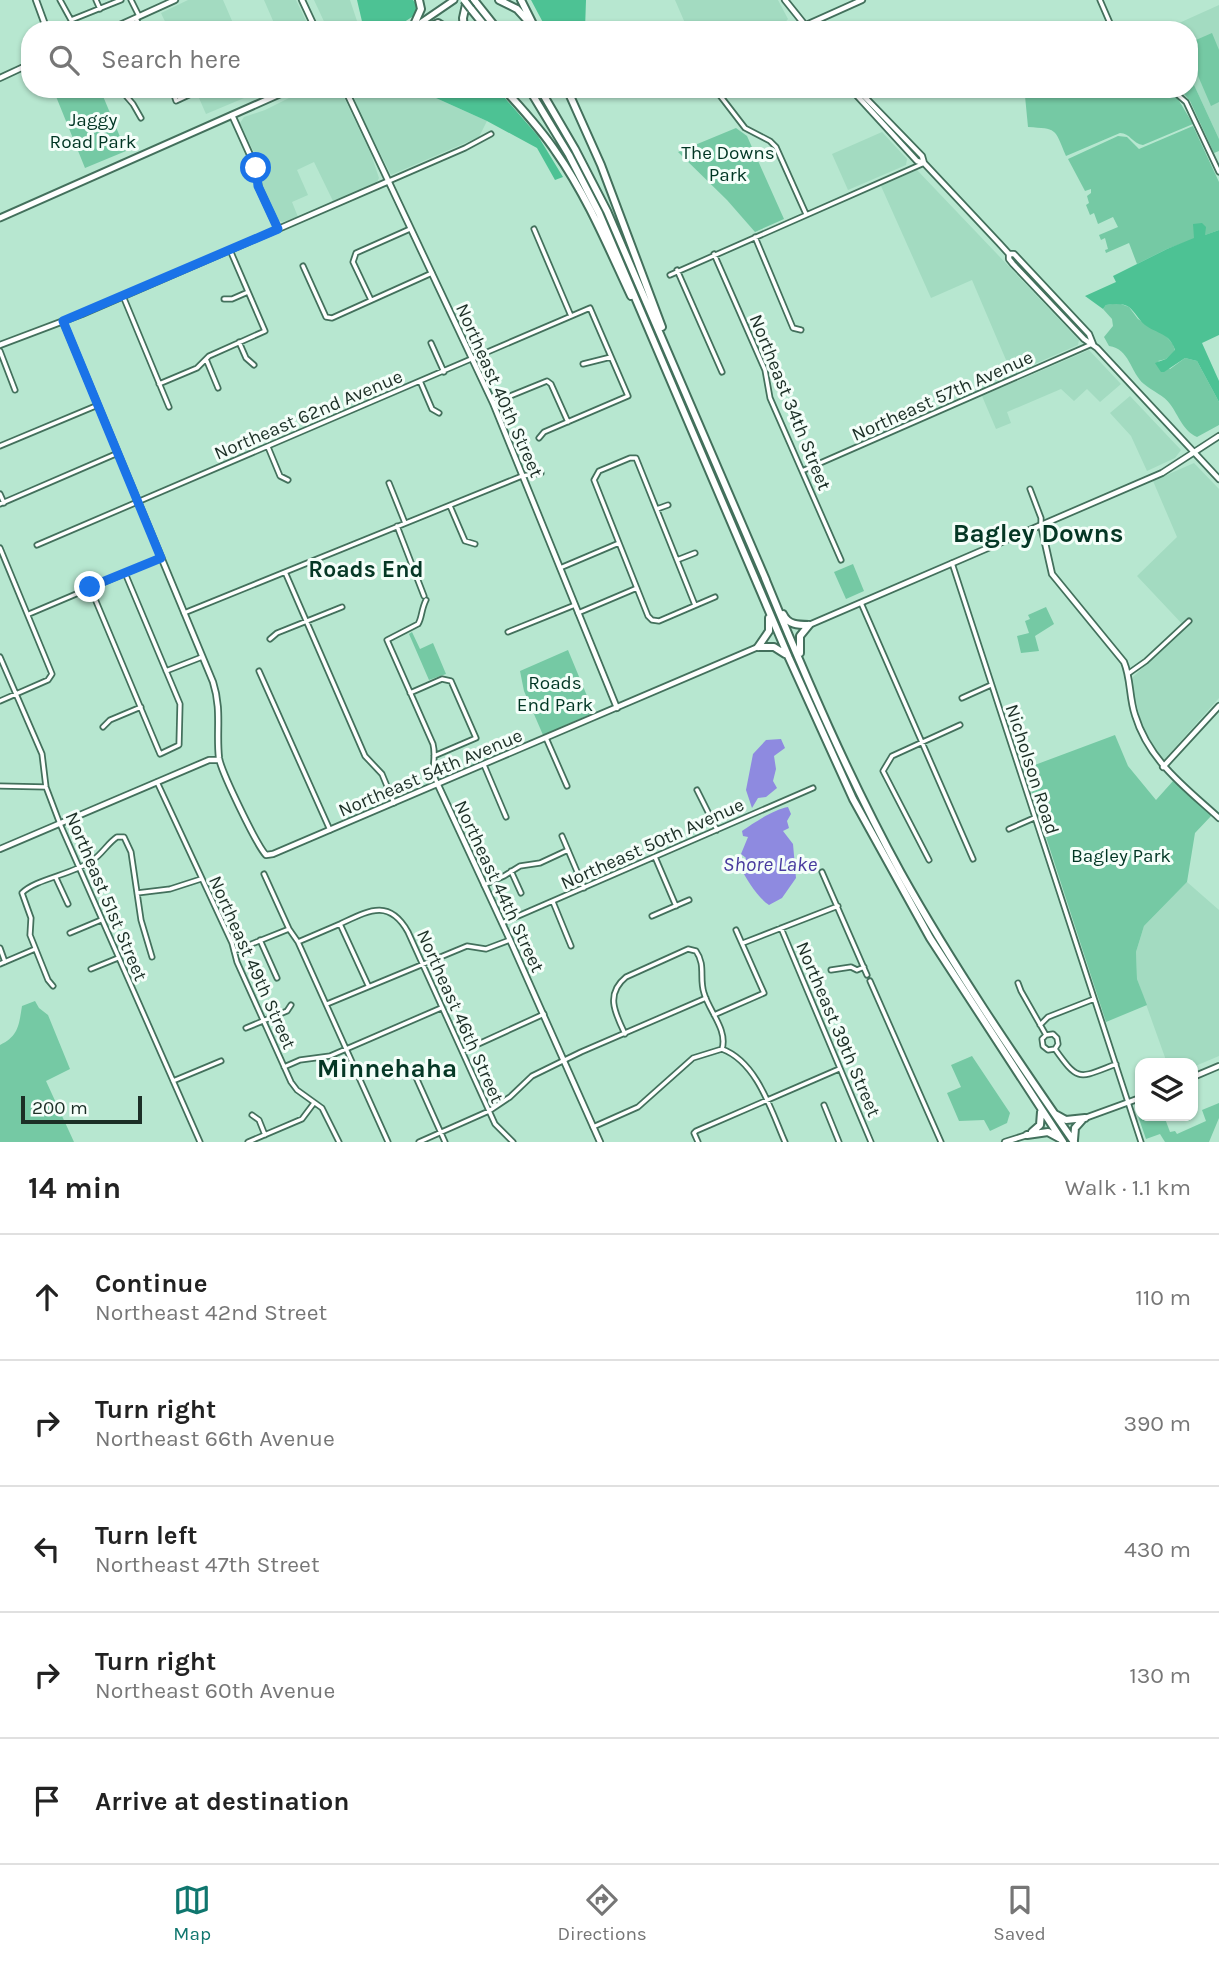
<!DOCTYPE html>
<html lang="en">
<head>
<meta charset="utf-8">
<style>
  body { margin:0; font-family:Karla,sans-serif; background:#f2f2f2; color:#222 }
  .controls { position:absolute; right:21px; bottom:21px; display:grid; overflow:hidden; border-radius:14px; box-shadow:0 2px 5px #0004 }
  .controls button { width:63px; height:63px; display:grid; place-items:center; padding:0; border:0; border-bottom:2px solid #e0e0e0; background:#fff; color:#222; font:35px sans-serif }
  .scale { position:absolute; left:21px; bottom:18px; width:121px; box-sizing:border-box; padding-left:7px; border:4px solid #1c2f26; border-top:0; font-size:19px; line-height:24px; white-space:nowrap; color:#1c2f26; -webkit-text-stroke:5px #f4fef9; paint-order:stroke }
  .stop { position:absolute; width:21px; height:21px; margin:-16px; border:5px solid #1a73e8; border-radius:50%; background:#fff }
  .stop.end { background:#1a73e8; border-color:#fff; box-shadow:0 2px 7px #0008 }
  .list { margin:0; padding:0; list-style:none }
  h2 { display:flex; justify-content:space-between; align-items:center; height:91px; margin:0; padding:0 28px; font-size:30px }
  h2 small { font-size:23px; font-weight:400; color:#767676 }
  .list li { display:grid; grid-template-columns:46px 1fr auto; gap:21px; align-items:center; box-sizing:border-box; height:126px; padding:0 28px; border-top:2px solid #e0e0e0 }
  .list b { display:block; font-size:26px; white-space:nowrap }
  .list p { margin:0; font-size:23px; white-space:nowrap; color:#767676 }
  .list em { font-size:23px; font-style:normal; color:#767676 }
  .icon { flex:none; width:38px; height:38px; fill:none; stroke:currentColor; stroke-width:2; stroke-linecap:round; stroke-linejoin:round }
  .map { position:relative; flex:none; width:1219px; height:1142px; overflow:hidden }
  .search { position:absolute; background:#fff; box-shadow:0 2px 5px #0004; left:21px; right:21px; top:21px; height:77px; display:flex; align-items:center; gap:18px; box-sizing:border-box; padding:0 24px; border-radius:28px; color:#767676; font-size:26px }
  .sheet { height:721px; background:#fff }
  nav { display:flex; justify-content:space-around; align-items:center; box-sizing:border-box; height:98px; border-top:2px solid #e0e0e0; background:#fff; font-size:19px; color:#767676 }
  nav a { display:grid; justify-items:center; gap:4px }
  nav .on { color:#0f766e }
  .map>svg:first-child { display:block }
</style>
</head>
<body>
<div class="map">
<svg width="1219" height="1142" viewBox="0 0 1219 1142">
  <rect width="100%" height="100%" fill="#b7e7d0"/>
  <path fill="#a3dbc1" d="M188,0h35l13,30h-67l-8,-17z
    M264,0h32l12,25 -10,5h-21z
    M314,0h36l10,30h-32z
    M675,0h103l10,19 -5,6 -4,1 -22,-4h-8l-20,8h-41z
    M1219,5v134l-30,-65v-44h-20l-1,-2z
    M195,89h68v1l-57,24z
    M307,89h33l31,65 8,24 -3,6 -43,17 -19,-39 -17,8 11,25 -16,7 6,15 -16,5 -4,-2 -16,-34 -4,-25 -18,-38 4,-6 21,-7z
    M351,89h65l71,32 -8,16 -88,38 -32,-64z
    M882,132l25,27 -1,6 -58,25 -16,-36z
    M917,170l162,170 -1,5 -66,29 -40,-94 -41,18 -50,-112z
    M1089,350l32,34 -21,18 -13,-13 -13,12 -13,-12 -54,23 4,11 -15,6 -14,-33z
    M1130,396l51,54 -6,8 -28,13 -16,-35 -21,-23z
    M1194,463l25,26v209l-55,62 -8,-8 -15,-30 -8,-32v-13l52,-50 -48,-51 40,-39 -24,-56z
    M1187,882l32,28v146l-26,11v-4h-26l-30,-84 -1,-27 8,-26z"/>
  <path fill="#75c9a4" d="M1212,33l7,17v52l-8,4 -22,-51v-12z
    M1189,74l30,65v12l-5,2 -24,-52 -10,-12h9z
    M53,89h47l26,62 -41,17z
    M1041,89h124l13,10 15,25 -50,21c-10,-1 -13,-12 -23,-12l-54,23c-12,-29 -9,-27 -38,-29l-3,-31z
    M1193,126l26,56v48l-52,19 -30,15 -8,-21 -23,10 -1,-3 3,-1 -3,-11 -4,2 -2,-5 19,-8 -5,-10 -15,7 -4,-11 -4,2 -4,-10 3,-2 -2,-7 4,-3v-4l-6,2 -17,-32 50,-23 9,1 12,12z
    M736,128l11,8 37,83 -29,13 -28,-32 -49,-48z
    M1118,303l11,4 9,12 26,15 9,10 2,7 -9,8 -8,2 12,8 15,-11 12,3 22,41v23l-22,12c-14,-6 -18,-21 -27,-33 -5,-8 -18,-13 -26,-20 -14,-12 -14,-35 -35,-38l-5,-9 9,-11 -1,-7 -9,-10 3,-4z
    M853,564l11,27 -18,8 -12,-27z
    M1046,607l8,17 -19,12 4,15 -18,2 -4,-17 12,-3 -4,-12 5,-2 -2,-4z
    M412,632l8,17 13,-6 13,31 -17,6 -20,-46z
    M568,650l19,46 -3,1 7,17 -48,21 -19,-44 -4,-20z
    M1115,735l13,31 28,34 17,-19 39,34 -17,18 -8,49 -43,44 -8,26 1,27 10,26 -41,17 -82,-253z
    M35,1001l4,7 9,7 22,54 -24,12 28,61h-74v-97c19,-9 19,-21 22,-39z
    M972,1056l38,57 -3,10 -17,8 -6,-11 -25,1 -12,-28 14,-6 -10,-22z
    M1219,1103v15l-10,24h-44l-5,-8 -14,5 -9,-26 3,-7v10h24l6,16 5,-1 2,3 29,-13 -4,-11z"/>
  <path fill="#4dc294" d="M357,0h56l5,6 -3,9 -23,15h-28z
    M531,0h55l-1,30h-38z
    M416,89h81l41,47 25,41 -8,3 -18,-32 -50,-27z
    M1202,223l4,4 -1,8 14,-5v105l-17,8 17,38v21l-22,-41 -12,-3 -21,14h-3l-6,-9 11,-4 9,-9c-5,-17 -18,-16 -30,-25 -6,-5 -10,-13 -16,-18 -7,-4 -15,-3 -23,-2l-3,4 -18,-13 31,-14 -3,-6 54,-27 27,-11 -1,-14z"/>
  <path fill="#8e8ae0" d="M781,739l4,9 -11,8 2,13 -3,12 4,7 -11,9 -8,1 -6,10 -6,-18 7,-36 13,-14z
    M788,807l3,7 -4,7 2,7 -6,3 10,13 3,34 -14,20 -13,7c-11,-7 -23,-26 -28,-37l5,-10 -5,-4 7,-17 -5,-1 -1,-5c11,-8 33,-22 46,-24z"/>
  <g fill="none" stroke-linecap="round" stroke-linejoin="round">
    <defs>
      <path id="street" d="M60,0l11,20 50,-20
        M96,0l4,9
        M131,0l8,16
        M1100,0l13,30
        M136,18l5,12
        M740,30l19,-4 17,4
        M790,30l14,-4
        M120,89l13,15 8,14
        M172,89l4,12 15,-7 -2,-5
        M592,89h1
        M715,89l30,39 25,13 6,6 30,67
        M1171,89l15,13 33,70
        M389,181l76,-33 26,-14
        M534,229l37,87
        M755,237l38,91 8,2
        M714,254l51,116 5,28 71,162
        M303,266l23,51 6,1 100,-45
        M677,270l45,102
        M670,275l252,-111
        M123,296l46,111
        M224,299h8l16,-7
        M371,300l-18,-38 3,-9 54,-24
        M239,342l7,16 8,7
        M431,343l13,29
        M0,351l15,39
        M206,359l12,29
        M583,364l28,-7
        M420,381l12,28 7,4
        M159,384l38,-16 12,-12 56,-25 -35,-81
        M493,403l54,-22 4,3 17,38
        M0,446l98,-41
        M268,447l12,29 8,4
        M802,471l290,-127
        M389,483l16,40
        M1030,489l11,29v7
        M0,494l4,9
        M0,504l118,-51
        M450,506l15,35 10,3
        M657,509l11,-4
        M397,526l27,70
        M37,545l553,-237 38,88 -84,36 -5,6
        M0,548l52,126 -4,6 -48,21
        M677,560l18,-7
        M952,563l189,579
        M560,568l59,-25
        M285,572l80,184 17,18 12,29
        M90,587l70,167 19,-9 1,-41 -55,-131
        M426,600c-5,10 -4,18 -8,24l-31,16 46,104c4,16 -4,24 5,41
        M861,603l112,256
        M695,605l-59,-147h-6l-31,13 -5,9 54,136 4,4 7,1 56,-24
        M184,613l338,-137 19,-3
        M578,613l59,-25
        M29,614l132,-56
        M508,632l67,-27
        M270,639l7,-6 65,-26
        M0,657l42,97 4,33 14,37 140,318
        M166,671l36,-14
        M259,671l71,159
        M1129,673l17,-12 43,-40
        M410,693l32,-14 9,2 25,57 -42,18
        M962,698l29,-13
        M103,727l7,-7 31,-13
        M546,738l21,48
        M484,765l22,52
        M157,782l75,161 5,19 54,120 6,8 25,18 17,34
        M0,786l46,1
        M697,790l20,40
        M1009,829l25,-11
        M562,836l22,52
        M655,857l21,49
        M929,860l-46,-89 9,-15 68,-31
        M511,871l10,22
        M822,872l45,103
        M264,874l25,55 9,13 90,200
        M56,878l12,26
        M484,885l20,-9 16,-10 20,-3 28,-13
        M137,893l33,-4 31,-10
        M553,902l18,44
        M652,916l37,-16
        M502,923l311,-135
        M340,924l28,61
        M781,928l90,214
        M70,933l31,-13
        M260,940l17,38
        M298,942c14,-6 28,-12 42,-18 28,-13 49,-26 68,8l87,192 18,18
        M743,943l95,-37
        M0,948l5,14
        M234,951l55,-22
        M0,964l35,-15
        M91,969l27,-11
        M831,970l20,-3 6,3 7,-3
        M870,981l71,161
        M1018,983l3,8 25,44 -4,4 1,7 5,4 7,-1 3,-5 -1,-6 -4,-4 -7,1
        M53,986l-5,-6 -18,-45 1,-17 -9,-25c13,-14 53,-19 71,-33 9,-6 15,-17 24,-23h7l7,15 10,68 11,37
        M327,1004l140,-58 19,3 24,-9
        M714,1015l50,-22 -28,-63
        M1040,1025l8,-8 46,-18
        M246,1028l41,-17 4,-6
        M625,1034c-10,-21 -20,-40 1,-57l62,-28 8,2c10,14 3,27 8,42 5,18 24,37 18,56 35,13 49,61 63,93
        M1055,1049c24,34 24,29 61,15
        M463,1051l81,-37
        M284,1067l16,-7 30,-4 111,-48
        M415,1075l30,67
        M173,1081l48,-20
        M824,1105l15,37
        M252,1115l7,5 6,15
        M593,1127l45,-20 55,-49 29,-9
        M248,1142l54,-23 12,-16
        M419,1142l70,-31 21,-14 22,-21 49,-24 125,-54
        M698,1142l-4,-9 2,-2 143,-62"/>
      <path id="secondary" d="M36,0l11,30
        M302,0l14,30
        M785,0l24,30
        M804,26l58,-26
        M109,30l66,-30
        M0,78l30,-14
        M345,89l148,314 124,305
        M851,89l66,72 6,2
        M857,89l65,67 2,7 75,80 10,11h5l75,80 4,10
        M232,115l23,51 4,22 19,41
        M1009,254v5l4,5 71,75 13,9 122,131
        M63,321l150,361c9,28 3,49 6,76 2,13 37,86 47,97l7,-1 485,-207
        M0,345l82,-31 307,-133
        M1041,525l11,49 72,88c7,17 5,35 11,53 14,46 50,72 84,103
        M809,625l353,-152 57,-37
        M1163,767l56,-61
        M438,785l72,155 90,202
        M0,849l209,-89h10
        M1193,1077l26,-11
        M1085,1118l55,-20
        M1005,1142l22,-7"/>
      <path id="primary" d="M413,28l41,-28
        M0,218l291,-129"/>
      <path id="highway" d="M474,0l24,30
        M499,0l18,9 19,21
        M521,0l11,22
        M471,9l17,21
        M412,29l9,-20 -2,-9
        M423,30l15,-7 11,7
        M464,30l-1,-12 4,-18
        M504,89c18,20 37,40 52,63 31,44 52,95 75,144
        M529,89l40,66 30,58 190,445 64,141 77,139 133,204
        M540,89l35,60 32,62 159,369
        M567,89l34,76 61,162
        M765,578c41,100 84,200 136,295 52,93 112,181 173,269
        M783,614c5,11 15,11 26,11
        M758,647l11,-16v-13
        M758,647h16l11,7
        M800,653v-17l9,-11
        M1057,1115l9,5 19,-2
        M1032,1132l8,-7 1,-13
        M1027,1135l21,-3 11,6
        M1074,1140l1,-12 8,-9"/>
    </defs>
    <use href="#street" stroke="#43705c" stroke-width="7"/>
    <use href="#secondary" stroke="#43705c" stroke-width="8"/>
    <use href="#primary" stroke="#43705c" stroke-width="9"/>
    <use href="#highway" stroke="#43705c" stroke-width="10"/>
    <use href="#street" stroke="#fff" stroke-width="3.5"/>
    <use href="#secondary" stroke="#fff" stroke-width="4.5"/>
    <use href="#primary" stroke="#fff" stroke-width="5"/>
    <use href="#highway" stroke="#fff" stroke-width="6"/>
    <defs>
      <path id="highway-bridge" d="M464,0l7,9"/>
    </defs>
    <use href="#highway-bridge" stroke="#43705c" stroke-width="10" stroke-linecap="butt"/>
    <use href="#highway-bridge" stroke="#fff" stroke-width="6"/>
  </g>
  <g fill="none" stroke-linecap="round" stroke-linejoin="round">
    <path stroke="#1a73e8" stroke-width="9" d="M90,587l71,-29 -98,-237 215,-92 -20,-43 -2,-18"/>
  </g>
  <g text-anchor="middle" stroke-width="6" stroke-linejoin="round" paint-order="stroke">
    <g font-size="19" fill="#003523" stroke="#f4fef9">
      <text x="93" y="126">Jaggy<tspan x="93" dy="22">Road Park</tspan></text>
      <text x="728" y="159">The Downs<tspan x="728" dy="22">Park</tspan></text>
      <text x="555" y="689">Roads<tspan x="555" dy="22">End Park</tspan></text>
      <text x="1121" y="862">Bagley Park</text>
    </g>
    <g font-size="19" fill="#1c2f26" stroke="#f4fef9">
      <text transform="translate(500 390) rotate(66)" y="7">Northeast 40th Street</text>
      <text transform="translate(942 395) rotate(-24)" y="7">Northeast 57th Avenue</text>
      <text transform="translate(791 402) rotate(68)" y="7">Northeast 34th Street</text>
      <text transform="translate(308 414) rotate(-23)" y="7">Northeast 62nd Avenue</text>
      <text transform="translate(1033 769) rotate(72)" y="7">Nicholson Road</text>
      <text transform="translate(430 772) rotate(-23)" y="7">Northeast 54th Avenue</text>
      <text transform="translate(652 843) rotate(-24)" y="7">Northeast 50th Avenue</text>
      <text transform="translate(500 886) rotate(65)" y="7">Northeast 44th Street</text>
      <text transform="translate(107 896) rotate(67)" y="7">Northeast 51st Street</text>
      <text transform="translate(253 962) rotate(66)" y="7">Northeast 49th Street</text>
      <text transform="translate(461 1016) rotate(66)" y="7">Northeast 46th Street</text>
      <text transform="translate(839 1029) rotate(67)" y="7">Northeast 39th Street</text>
    </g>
    <g font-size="21" font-style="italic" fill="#483a9e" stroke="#f4fef9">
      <text x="770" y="871">Shore Lake</text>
    </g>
    <g font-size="23" font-weight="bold" fill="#053725" stroke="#f4fef9">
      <text x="366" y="577">Roads End</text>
    </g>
    <g font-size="26" font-weight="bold" fill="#053725" stroke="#f4fef9">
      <text x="1038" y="542">Bagley Downs</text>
      <text x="387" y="1077">Minnehaha</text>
    </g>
  </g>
</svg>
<div class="controls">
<button><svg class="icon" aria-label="layers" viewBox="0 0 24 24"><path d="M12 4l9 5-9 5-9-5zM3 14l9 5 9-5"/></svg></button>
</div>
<div class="scale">200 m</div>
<div class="stop" style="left:256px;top:168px"></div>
<div class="stop end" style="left:90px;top:587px"></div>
<div class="search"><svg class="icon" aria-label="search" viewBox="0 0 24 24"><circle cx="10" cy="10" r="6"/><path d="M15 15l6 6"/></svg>Search here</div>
</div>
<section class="sheet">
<h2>14 min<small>Walk · 1.1 km</small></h2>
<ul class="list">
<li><svg class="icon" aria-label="ahead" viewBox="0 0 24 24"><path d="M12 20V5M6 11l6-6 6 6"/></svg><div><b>Continue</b><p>Northeast 42nd Street</p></div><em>110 m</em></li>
<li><svg class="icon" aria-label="right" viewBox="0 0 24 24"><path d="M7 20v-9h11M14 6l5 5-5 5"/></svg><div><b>Turn right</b><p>Northeast 66th Avenue</p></div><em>390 m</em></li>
<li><svg class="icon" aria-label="left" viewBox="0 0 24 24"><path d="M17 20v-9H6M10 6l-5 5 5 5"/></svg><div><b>Turn left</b><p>Northeast 47th Street</p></div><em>430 m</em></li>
<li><svg class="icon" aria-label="right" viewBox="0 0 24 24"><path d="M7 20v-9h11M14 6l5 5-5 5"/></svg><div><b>Turn right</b><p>Northeast 60th Avenue</p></div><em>130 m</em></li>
<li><svg class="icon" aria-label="arrive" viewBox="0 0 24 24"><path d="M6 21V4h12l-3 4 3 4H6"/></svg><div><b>Arrive at destination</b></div></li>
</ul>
</section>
<nav>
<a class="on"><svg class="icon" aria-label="map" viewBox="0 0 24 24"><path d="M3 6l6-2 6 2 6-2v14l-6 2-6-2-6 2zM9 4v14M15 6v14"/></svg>Map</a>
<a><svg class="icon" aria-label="directions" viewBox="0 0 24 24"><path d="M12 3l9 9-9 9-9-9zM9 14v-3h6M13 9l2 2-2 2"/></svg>Directions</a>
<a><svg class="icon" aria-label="saved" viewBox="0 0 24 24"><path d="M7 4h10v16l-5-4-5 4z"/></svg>Saved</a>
</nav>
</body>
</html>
